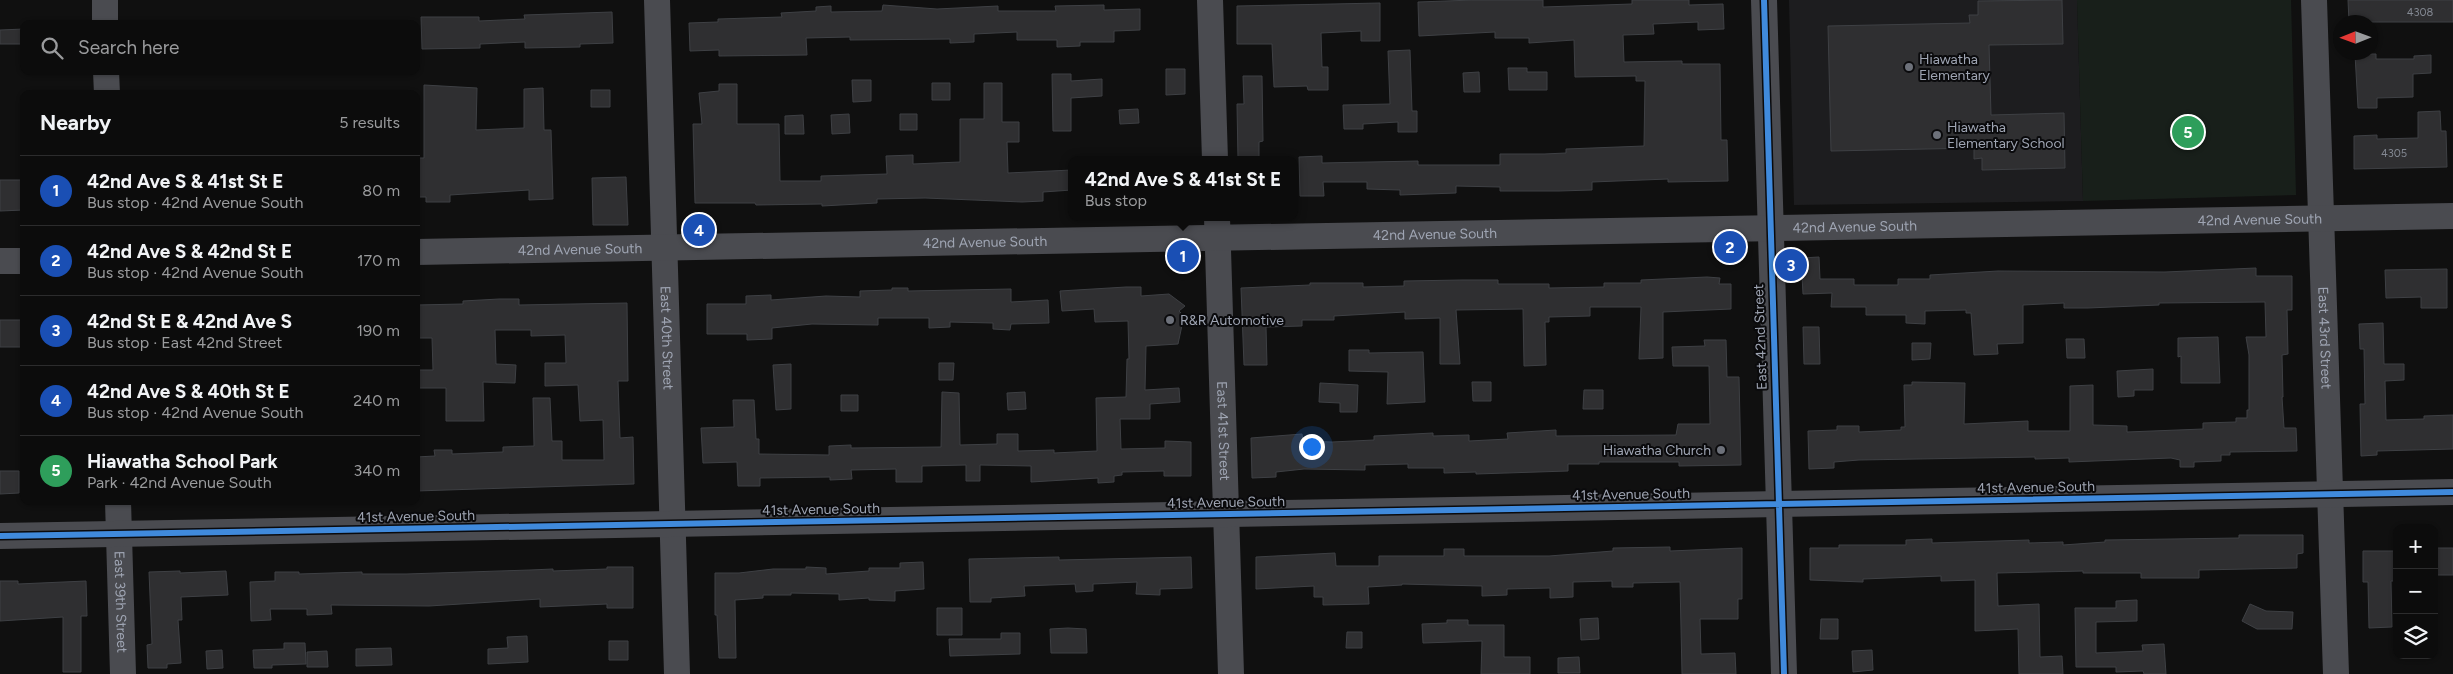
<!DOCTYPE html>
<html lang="en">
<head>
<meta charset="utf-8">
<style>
  body { margin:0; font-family:Figtree,sans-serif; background:#151515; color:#f1f3f6 }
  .controls { position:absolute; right:15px; bottom:15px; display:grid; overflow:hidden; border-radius:10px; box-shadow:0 1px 4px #0004 }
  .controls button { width:45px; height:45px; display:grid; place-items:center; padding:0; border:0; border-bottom:1px solid #2c2c2d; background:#0c0c0c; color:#f1f3f6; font:25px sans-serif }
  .compass { position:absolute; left:2333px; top:15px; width:45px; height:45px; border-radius:50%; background:#0c0c0c; box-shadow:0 1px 4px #0004; rotate:269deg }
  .you { position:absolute; left:1311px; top:446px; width:18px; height:18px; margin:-12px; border:4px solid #fff; border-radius:50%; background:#1a73e8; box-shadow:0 0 0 8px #1a73e833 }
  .badge { display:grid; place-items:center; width:32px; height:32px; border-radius:50%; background:#0f766e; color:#fff; font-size:16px; font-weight:700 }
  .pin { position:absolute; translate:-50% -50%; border:2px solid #fff; box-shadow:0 1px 5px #0006 }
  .popup { position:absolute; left:1068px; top:156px; width:230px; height:65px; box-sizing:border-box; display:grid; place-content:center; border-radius:10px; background:#0c0c0c; filter:drop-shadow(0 1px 4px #0005); font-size:16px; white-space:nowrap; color:#9a9b9d }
  .popup b { font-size:19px; color:#f1f3f6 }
  .popup::after { content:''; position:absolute; left:50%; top:100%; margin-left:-10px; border:10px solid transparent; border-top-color:#0c0c0c }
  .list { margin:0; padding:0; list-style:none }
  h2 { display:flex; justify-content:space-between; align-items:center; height:65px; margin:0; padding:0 20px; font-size:21px }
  h2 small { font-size:16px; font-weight:400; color:#9a9b9d }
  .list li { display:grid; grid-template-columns:32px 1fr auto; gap:15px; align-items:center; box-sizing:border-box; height:70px; padding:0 20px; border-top:1px solid #2c2c2d }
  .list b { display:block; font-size:19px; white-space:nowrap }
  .list p { margin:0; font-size:16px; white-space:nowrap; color:#9a9b9d }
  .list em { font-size:16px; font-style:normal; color:#9a9b9d }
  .icon { flex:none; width:28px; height:28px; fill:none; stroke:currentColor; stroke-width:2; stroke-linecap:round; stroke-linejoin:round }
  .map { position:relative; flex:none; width:2453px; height:674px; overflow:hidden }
  .search { position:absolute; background:#0c0c0c; box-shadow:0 1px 4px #0004; left:20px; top:20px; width:400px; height:55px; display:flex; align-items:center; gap:12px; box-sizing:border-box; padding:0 18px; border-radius:10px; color:#9a9b9d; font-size:19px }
  .panel { position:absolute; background:#0c0c0c; box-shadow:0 1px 4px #0004; left:20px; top:90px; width:400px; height:415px; border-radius:10px }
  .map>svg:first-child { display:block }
</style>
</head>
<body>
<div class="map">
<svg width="2453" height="674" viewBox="0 0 2453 674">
  <rect width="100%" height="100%" fill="#101010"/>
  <path fill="#1d1d1f" d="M1789,0h288l6,201 -289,4z"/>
  <path fill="#181f1a" d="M2077,0h214l5,195 -213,6z"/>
  <path fill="#2f2f31" stroke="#3e4044" d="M1473,0h70v7l89,-3v-4h57v5l34,-1 1,25 -26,1v-8l-45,2 1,10 -31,1 1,27 58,-1v3h38l1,76h6l1,41 -60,1v-3l-76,3v8l-33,1h-59v-4l-44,-1v7l-56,2v-5l-33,-1v-7h-44l1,14h-24l-1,-39 23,-1v7l96,-2v4h82v-11h44l22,-1v-4l78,-3 1,-65h-9v-5l-61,1 -1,-37 -45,3v-5h-34v-6l-76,4 -1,-34z
    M2062,0l1,44 -74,1 2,70 73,-2 1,55 -83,2v-12l-8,1v-11l-143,3 -3,-125 142,-3 -1,-8h9v-14z
    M2348,0h105v22h-104z
    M1380,3v38h-19v-10l-40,2 1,34h6v23h-20l-1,-4 -33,1 -2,-43h-35v-38z
    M883,5l54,4 61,-3v5h58l-1,-5 49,-1v5l36,-1v21l-26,1v11h-34v4l-23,1v-7h-40v-8l-43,2v8l-24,1v-4l-100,1v-3l-44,1 1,17 -88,1v-6l-29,1 -1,-28 29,-1v-3l64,-2 -1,-4 35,-2v-4l15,-1v6l51,-1z
    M612,12l1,31 -33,1v3l-55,1v-6l-45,2v4l-58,1 -1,-32h58v4l46,-2 -1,-4z
    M24,29v15h-24v-14z
    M1410,50l2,61h5v21h-19v-10l-35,2v5h-19l-1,-24 47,-1 -2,-53z
    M2355,54h21v5h38v-3l17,-1v18l-18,1v23l-36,1v10h-19z
    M1508,68h19v4h20v18h-38z
    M1166,69h19v25l-19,1z
    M1479,72l1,20h-16l-1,-19z
    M1052,74h19v7l31,-2v17l-31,2v33h-18z
    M1243,76h19l1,65 -4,1v18h-21l-1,-56h7z
    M852,80h19v21l-18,1z
    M932,83h18v17h-18z
    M984,83h18v39h17v20h-12l1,31 64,-3v20l-29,2v9l-21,1 -97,-4 -48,1v4l-55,3v-2l-66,1 -1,-2h-60l-2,-79h9l-3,-31 20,-2v-7h18v40h42l1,57h41v-5l66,-2 -1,-18 27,-1v9l47,-2v-43h24z
    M424,85l53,3 -1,42 48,-2v-39l19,-1 1,42h7l2,69 -24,1v-10l-79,5v7h-24v-5h-10v-39h8z
    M591,90h19v17h-19z
    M1138,109l1,14 -19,1 -1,-14z
    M2440,111l1,20h5l1,36 -93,2v-33l23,-1v4l41,-1v-26z
    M849,114l1,19 -18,1 -1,-19z
    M900,114h17v16h-17z
    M803,115l1,19h-19v-18z
    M626,177l2,48h-35l-1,-47z
    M0,180h24v30l-24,1z
    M1819,257l1,22h34v6h44v-6h32v-4l68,-4 167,1 91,-4v8h36v34h-5l1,44 -6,1 1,42h-1l2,31h12l1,23 -67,1v3h-9v6l-27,1v5h-14v-7l-9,-2 -102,4v-4l-34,1v-2l-176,3 -25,2v6l-25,1 -1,-38 29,-1v-4h22v6l42,-2v-3h4l-1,-42h8v-3l53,1 -1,41 64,-3v10h42v-45l23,-1v40l34,1v6l76,-3v-6l33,-1v-4h11v-8h2v-55l-3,-18h20l-1,-35 -106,1v2l-71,3h-24v-5l-41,2v38l-26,1 1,10 -24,1 -3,-42h-5v-3l-41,1v13l-19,-1v-8h-40v-8h-35l1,-14 -29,1 -2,-36z
    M2447,269v39h-26v-11l-35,1 -1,-28z
    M1707,277l13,1 -1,6h12v25l-68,3v46l-24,1 2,-52h-51v9l-41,1v5h-4l1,43 -22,1 -1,-57 -67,1 4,54h-20v-46l-35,1v-7l-71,4v4h-32v6l-36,1 1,38h-23l-3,-77 69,-3v-2h53v4l41,-1v-5l58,-1h36v4h51v4l55,-1v-4h37v-3z
    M1126,287h15v9l28,-2 16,12 -6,5 5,5 -6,28 -32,2 -1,44 34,-2 1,14 -30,2v15h-30l1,30 44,-1v-7l26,1v34h-27v-5l-42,1v3l-8,1v6l-16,1v-5l-67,4v-16l-51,-1v16h-14v-16l-44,1v16h-26v-13l-45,1 1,9 -22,1v-3l-70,1v8h-22l-1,-24 -34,1 -2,-35 33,-1 -1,-27h21l2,39h3v15l70,1v-9l22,-1v3l90,-1 1,-55 17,1 1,52 37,-1v-10h21v17l36,-1v3l43,-2 -1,-53 30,-1 1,-38h2l-1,-38 -33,1 -1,-13 -32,2 -2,-20z
    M892,288h16v3l103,-2v13l37,-2 1,23 -38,1 -1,6 -17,-1v-6l-43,-1v5l-21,1v-10h-51v7l-66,-1 -40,4v11l-25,1v-6h-40v-30h39v-8l25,-1v5l55,-4 34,1v-6l32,-1z
    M499,299h20v6l108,-2 1,78h-10l2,57 13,-1 1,47 -218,7v-34l19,-1 -1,-6h18v4l51,-2v-5l31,-1 -1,-48h17l2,43h10v19h42l-1,-40 -23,1 -2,-36 -33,1v-23h21l-1,-28 -34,1v-6h-36l1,34 20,1 -1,18 -32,-1 1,39h-38v-33h-30v-18h17l-1,-32h-16v-33l47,-1v-3z
    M0,320h24v27h-24z
    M2383,323l1,41h20v16l-19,1 1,39 38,-1v-3l29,-1v34l-76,2v4l-16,1 -1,-52h5l-1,-55h-4l-1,-25z
    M1803,327h16l1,37h-16z
    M2218,337l2,46h-39v-27l-3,1v-19z
    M2066,339h18l1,19h-18z
    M1704,340h22l1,37h12l2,88 -62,1v-4h-80v2h-31v7l-92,3v-2l-32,1v-5h-36v-4l-43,1v5l-61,-1 -28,3v5l-24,1 -1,-40 51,-4 1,7 29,1 42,-2v-4l59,-3v3l36,-1v6l39,-2 -1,-6 49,-3v6l120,-1 2,-11h32l-1,-58h-36l-1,-19 33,-1z
    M1912,343h19l-1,16 -18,1z
    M1349,350h20v3l54,-1 2,50 -38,2 1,-32 -39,-1z
    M939,363h15l-1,17h-14z
    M791,364v45l-15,1 -3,-45z
    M2153,369v21h-19v6l-16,1 -1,-26z
    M1472,382h19v19h-18z
    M1320,383l38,2 -1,27h-17v-9l-21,-1z
    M1584,390h19v19h-20z
    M1025,392l1,17 -18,1 -1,-17z
    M841,395h17v16h-17z
    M0,471h19v22l-19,1z
    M2239,535h64v18l-6,1v14l-98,2v8h-58v-5h-58v-2l-86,2 1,33 41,-2 1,53 22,-1 1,18h-44l-1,-45 -43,2v-51l-34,1v-5l-78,3v3l-53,-2v-32h29v-3h67v-5l26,-1v4l97,-3v3l34,-1v3l42,-3v-2l134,-2z
    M1670,547v4l72,-3v51h-4v20h-38l1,35 34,-1 1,21h-54l-2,-92 -47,1v4h-21v-6l-39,1v15l-23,1v-10l-43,1v6l-25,1v-10l-80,-2v1l-34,2 1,17 -46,1v-8h-9v-11l-58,3v-32l79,-4 1,13h43v-10h65v-7h20v7h85l64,-5v-3z
    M2434,548h19v27h-19z
    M2363,551h34v30h-6l1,46 -23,1 -1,-46h-5z
    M1059,557v3l132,-3 1,31 -32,1v6l-24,-1 1,-12 -44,2v7l-17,1 -1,-8 -51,2 1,10 -34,2v4h-21l-1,-43z
    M923,562l1,27 -29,2v10l-26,-1v-2l-30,2v-6l-48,-1v2h-28v3l-28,2 1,58h-17l-2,-43h-2v-42h24l34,-4h33v-2l20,1v6l43,-3v-3h31v-5z
    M607,567h26v41h-26v-4l-67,3v-8l-111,7 -98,-1 1,9 -25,1v-6h-37l1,11 -20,1 -1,-39 25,-1v-9h24v2l63,-2v2h44l124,-4 23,-1v2l54,-2z
    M180,571v2l46,-2 2,24 -47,2 1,23h-4l3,43 -14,1v4h-19l-1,-23 5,-1 -3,-72z
    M0,581h18v3l68,-3 1,35h-6v56h-18v-55l-63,4z
    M2137,600v21l-41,1v31l47,-2 -1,-6 22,-1 2,30h-22l-1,-3 -27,1v-5h-40l-1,-59h41v-7z
    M2250,604l16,7 27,1 -1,17h-35l-15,-8z
    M937,608h25v27h-25z
    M1598,618l1,21 -18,1 -1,-21z
    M1821,619h17v20h-18z
    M1447,620h21v5h36v32h26v17h-49l1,-33 -59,2 -1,-19 25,-1z
    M1068,628l18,1 1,24h-36l-1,-24z
    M1347,632h15v16h-16z
    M1001,633h19v21l-70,2 -1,-17h52z
    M527,636l1,26 -40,2v-15l20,-1 -1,-11z
    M609,641h19v19h-19z
    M284,643h21l1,21 -34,1v3h-18l-1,-18 31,-1z
    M391,648l1,17 -36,1v-17z
    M222,650l1,18 -16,1 -1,-18z
    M1872,650l1,20 -20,2 -1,-21z
    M327,651l1,16h-21v-15z
    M1579,657l1,16h-22v-15z"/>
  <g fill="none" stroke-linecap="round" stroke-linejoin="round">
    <g stroke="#4a4b50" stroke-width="26">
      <path d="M105,0v24"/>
      <path id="s1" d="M657,0l20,674"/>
      <path d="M1210,0l5,160"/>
      <path d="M1764,0l20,674"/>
      <path id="s2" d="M2314,0l22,674"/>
      <path d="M106,71l1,23"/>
      <path id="s3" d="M1217,217l14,457"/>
      <path id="s4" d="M416,252l2037,-36"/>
      <path d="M0,261h24"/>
      <path id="s5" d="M118,501l5,173"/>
      <path d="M0,536l2453,-44"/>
    </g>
    <defs>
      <path id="cycleway" d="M1764,0l20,674
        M0,536l2453,-44"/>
    </defs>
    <use href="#cycleway" stroke="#0a0a0c" stroke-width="9"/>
    <use href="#cycleway" stroke="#408adc" stroke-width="6"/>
  </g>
  <g fill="#6d717a" stroke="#0a0a0c" stroke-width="2">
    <circle cx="1909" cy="67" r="5"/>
    <circle cx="1937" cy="135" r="5"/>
    <circle cx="1170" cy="320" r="5"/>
    <circle cx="1721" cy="450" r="5"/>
  </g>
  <g text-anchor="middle" stroke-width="4" stroke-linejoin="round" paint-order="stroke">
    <g font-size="11" fill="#838892">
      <text x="2420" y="16">4308</text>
      <text x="2394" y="157">4305</text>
    </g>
    <g font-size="14" fill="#9fa5b3" stroke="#0a0a0c" text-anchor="start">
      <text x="1919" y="64">Hiawatha<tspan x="1919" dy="16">Elementary</tspan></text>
      <text x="1947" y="132">Hiawatha<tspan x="1947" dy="16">Elementary School</tspan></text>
      <text x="1180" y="325">R&amp;R Automotive</text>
      <text x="1711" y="455" text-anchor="end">Hiawatha Church</text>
    </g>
    <g font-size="14" fill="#9fa5b3" stroke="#0a0a0c">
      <text dy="5" stroke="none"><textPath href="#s4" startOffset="1844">42nd Avenue South</textPath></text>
      <text dy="5" stroke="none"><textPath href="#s4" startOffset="1439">42nd Avenue South</textPath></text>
      <text dy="5" stroke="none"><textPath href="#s4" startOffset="1019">42nd Avenue South</textPath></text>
      <text dy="5" stroke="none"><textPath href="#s4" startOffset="569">42nd Avenue South</textPath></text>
      <text dy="5" stroke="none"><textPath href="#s4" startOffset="164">42nd Avenue South</textPath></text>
      <text dy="5" stroke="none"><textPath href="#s1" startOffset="338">East 40th Street</textPath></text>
      <text transform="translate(1760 337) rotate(-92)" y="5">East 42nd Street</text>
      <text dy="5" stroke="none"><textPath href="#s2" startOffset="338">East 43rd Street</textPath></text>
      <text dy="5" stroke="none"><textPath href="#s3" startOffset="214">East 41st Street</textPath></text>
      <text transform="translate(2036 487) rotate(-1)" y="5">41st Avenue South</text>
      <text transform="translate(1631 494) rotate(-1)" y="5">41st Avenue South</text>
      <text transform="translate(1226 502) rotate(-1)" y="5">41st Avenue South</text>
      <text transform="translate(821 509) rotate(-1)" y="5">41st Avenue South</text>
      <text transform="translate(416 516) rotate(-1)" y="5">41st Avenue South</text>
      <text dy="5" stroke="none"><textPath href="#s5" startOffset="101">East 39th Street</textPath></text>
    </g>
  </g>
</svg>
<div class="controls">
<button>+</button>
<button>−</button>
<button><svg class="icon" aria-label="layers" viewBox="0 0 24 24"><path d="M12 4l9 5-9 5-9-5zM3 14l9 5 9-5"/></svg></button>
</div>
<svg class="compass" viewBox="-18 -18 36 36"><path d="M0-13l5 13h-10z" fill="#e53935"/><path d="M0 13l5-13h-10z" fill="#9a9b9d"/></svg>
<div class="you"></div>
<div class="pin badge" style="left:1183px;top:256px;background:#1a4fb4">1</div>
<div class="popup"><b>42nd Ave S &amp; 41st St E</b>Bus stop</div>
<div class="pin badge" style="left:1730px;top:247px;background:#1a4fb4">2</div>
<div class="pin badge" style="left:1791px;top:265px;background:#1a4fb4">3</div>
<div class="pin badge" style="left:699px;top:230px;background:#1a4fb4">4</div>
<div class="pin badge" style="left:2188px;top:132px;background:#2e9e5b">5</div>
<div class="search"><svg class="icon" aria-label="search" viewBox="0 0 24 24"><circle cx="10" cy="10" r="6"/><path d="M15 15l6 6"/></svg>Search here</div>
<section class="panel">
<h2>Nearby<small>5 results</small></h2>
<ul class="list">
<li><span class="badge" style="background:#1a4fb4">1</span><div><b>42nd Ave S &amp; 41st St E</b><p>Bus stop · 42nd Avenue South</p></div><em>80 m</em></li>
<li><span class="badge" style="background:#1a4fb4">2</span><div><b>42nd Ave S &amp; 42nd St E</b><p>Bus stop · 42nd Avenue South</p></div><em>170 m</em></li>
<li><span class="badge" style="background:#1a4fb4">3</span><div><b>42nd St E &amp; 42nd Ave S</b><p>Bus stop · East 42nd Street</p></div><em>190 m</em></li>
<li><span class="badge" style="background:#1a4fb4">4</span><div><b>42nd Ave S &amp; 40th St E</b><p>Bus stop · 42nd Avenue South</p></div><em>240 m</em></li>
<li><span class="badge" style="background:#2e9e5b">5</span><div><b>Hiawatha School Park</b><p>Park · 42nd Avenue South</p></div><em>340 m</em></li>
</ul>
</section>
</div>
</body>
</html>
